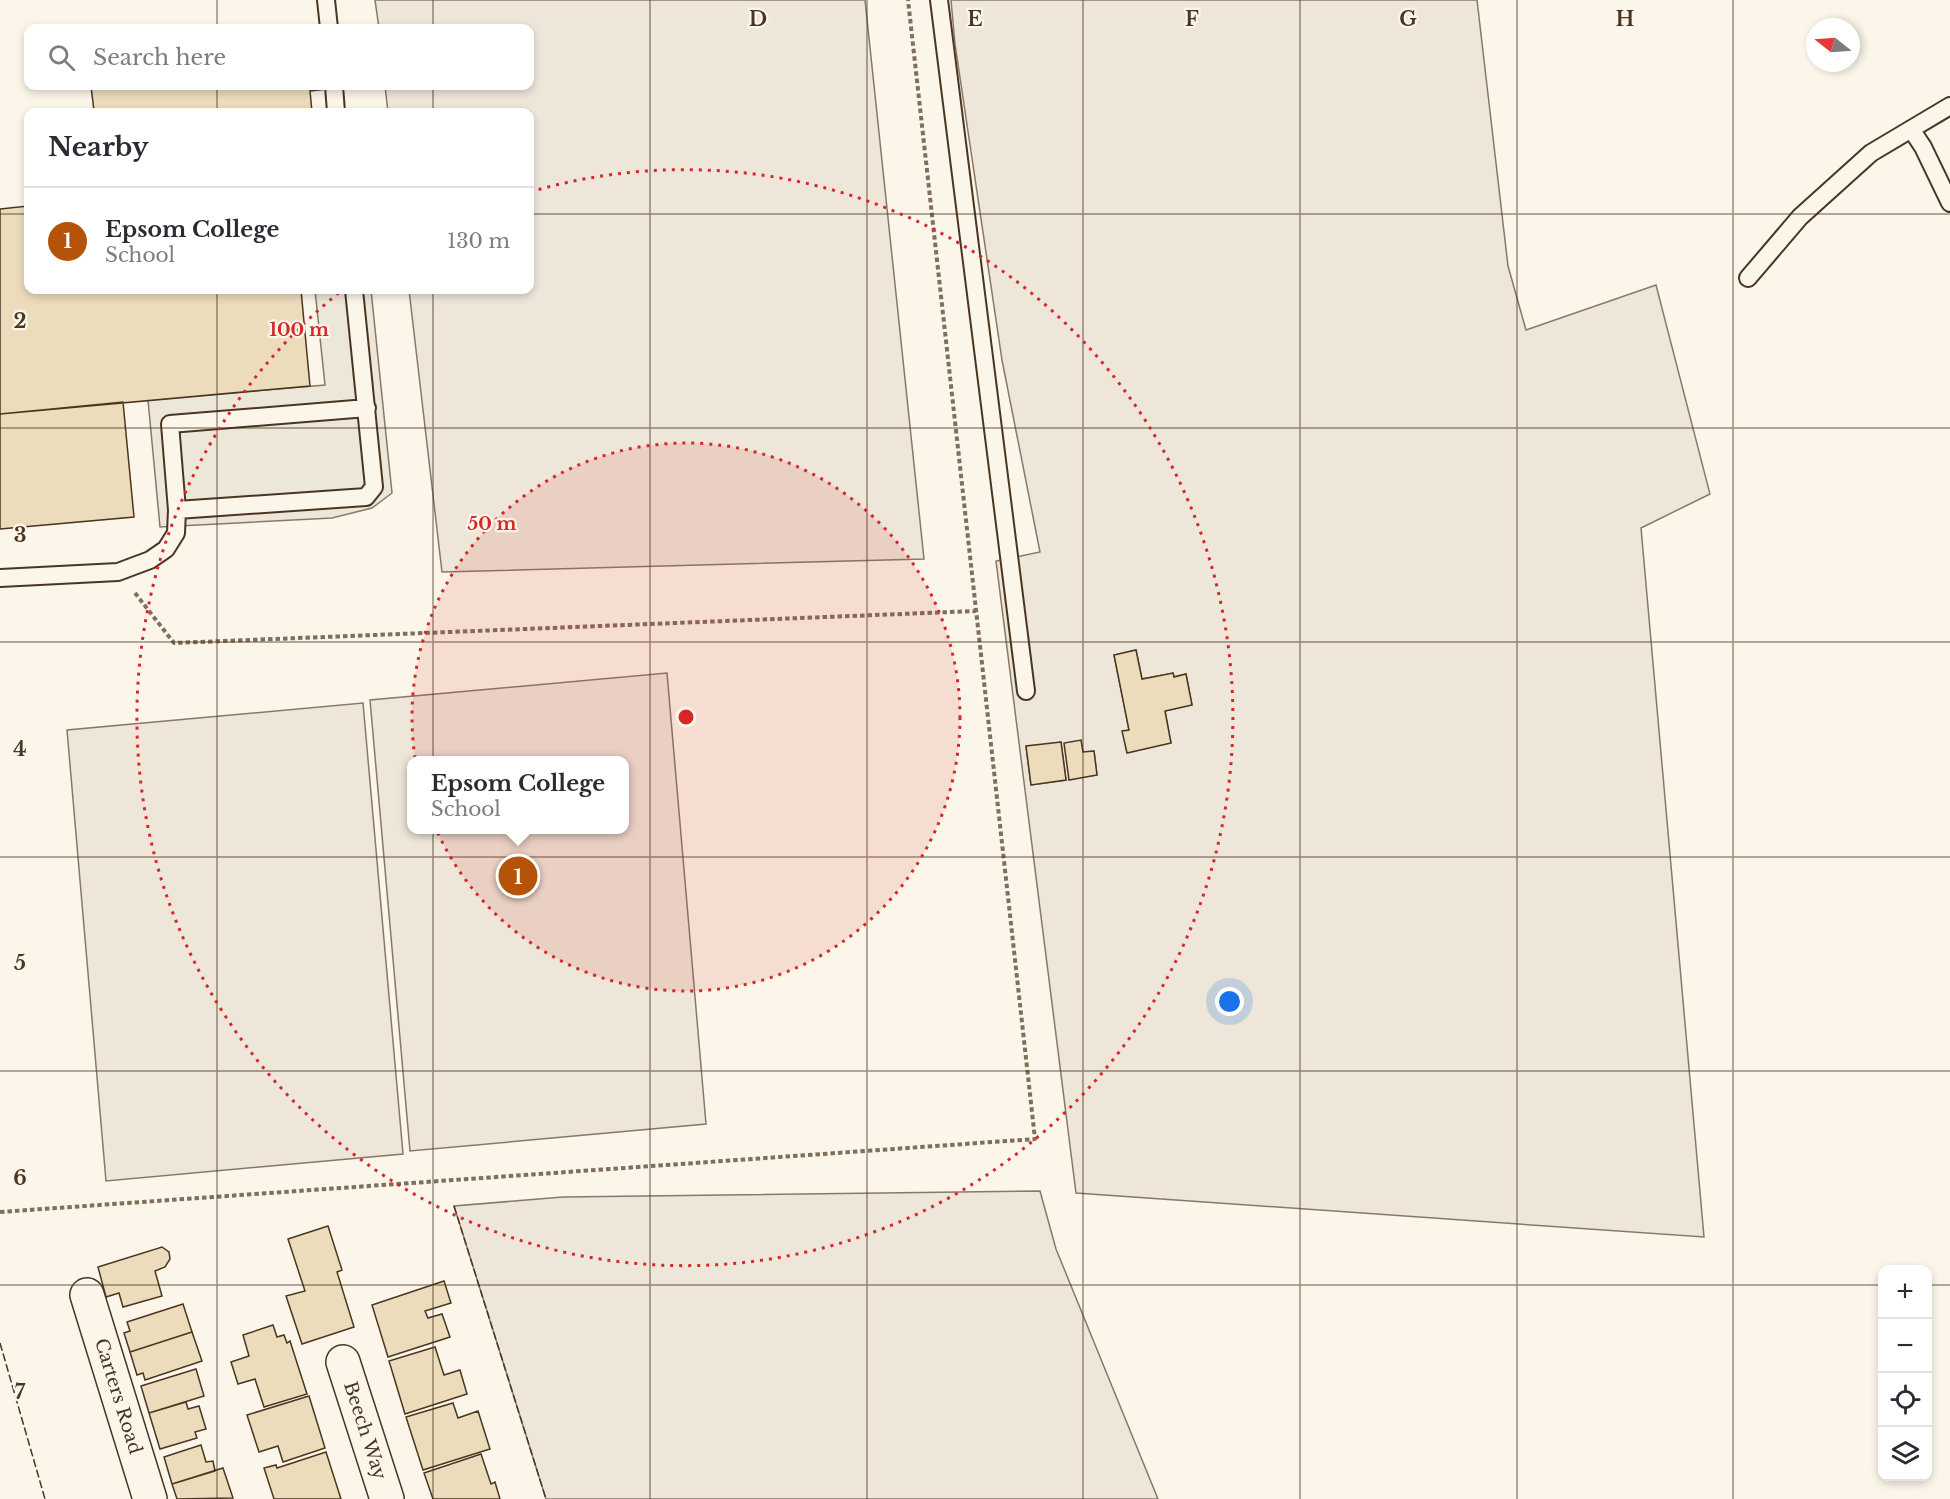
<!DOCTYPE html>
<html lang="en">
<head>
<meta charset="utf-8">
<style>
  body { margin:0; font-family:"Libre Baskerville",serif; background:#f7f7f7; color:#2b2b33 }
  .controls { position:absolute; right:18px; bottom:18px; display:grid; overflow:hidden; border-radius:12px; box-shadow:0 3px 9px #0003 }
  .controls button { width:54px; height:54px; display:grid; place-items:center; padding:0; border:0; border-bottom:2px solid #e1e1e2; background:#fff; color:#2b2b33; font:30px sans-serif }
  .compass { position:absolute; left:1806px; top:18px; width:54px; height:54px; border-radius:50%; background:#fff; box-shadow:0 3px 9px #0003; rotate:287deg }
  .you { position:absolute; left:1230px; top:1002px; width:21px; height:21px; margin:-15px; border:4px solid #fff; border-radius:50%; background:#1a73e8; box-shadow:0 0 0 9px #1a73e833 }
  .badge { display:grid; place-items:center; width:39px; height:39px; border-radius:50%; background:#b45309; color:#fff; font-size:20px; font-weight:700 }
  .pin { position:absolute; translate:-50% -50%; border:3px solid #fff; box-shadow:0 2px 6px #0006 }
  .popup { position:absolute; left:407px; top:756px; width:222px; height:78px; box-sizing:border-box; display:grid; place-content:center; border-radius:12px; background:#fff; filter:drop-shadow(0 2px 4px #0005); font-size:20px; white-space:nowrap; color:#7c7c81 }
  .popup b { font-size:22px; color:#2b2b33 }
  .popup::after { content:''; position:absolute; left:50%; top:100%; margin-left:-12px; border:12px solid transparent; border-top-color:#fff }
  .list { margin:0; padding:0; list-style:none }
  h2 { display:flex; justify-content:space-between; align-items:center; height:78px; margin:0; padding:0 24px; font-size:26px }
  h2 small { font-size:20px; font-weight:400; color:#7c7c81 }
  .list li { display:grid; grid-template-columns:39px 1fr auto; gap:18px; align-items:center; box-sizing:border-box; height:108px; padding:0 24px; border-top:2px solid #e1e1e2 }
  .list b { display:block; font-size:22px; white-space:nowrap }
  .list p { margin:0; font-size:20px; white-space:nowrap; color:#7c7c81 }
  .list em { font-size:20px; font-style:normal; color:#7c7c81 }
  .icon { flex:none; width:33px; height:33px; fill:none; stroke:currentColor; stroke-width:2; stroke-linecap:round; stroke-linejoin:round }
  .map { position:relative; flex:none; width:1950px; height:1499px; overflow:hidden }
  .search { position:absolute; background:#fff; box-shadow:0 3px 9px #0003; left:24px; top:24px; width:510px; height:66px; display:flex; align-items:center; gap:15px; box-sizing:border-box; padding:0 21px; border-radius:12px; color:#7c7c81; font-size:22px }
  .panel { position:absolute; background:#fff; box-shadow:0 3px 9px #0003; left:24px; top:108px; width:510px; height:186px; border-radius:12px }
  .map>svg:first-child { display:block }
</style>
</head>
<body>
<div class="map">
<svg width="1950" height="1499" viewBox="0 0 1950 1499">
  <rect width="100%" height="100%" fill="#fbf6e9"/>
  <path fill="#ede6d9" stroke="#887966" stroke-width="1.5" fill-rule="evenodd" d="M375,0h490l59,559 -482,13 -33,-282h121v-178h-142l-3,-26h145v-58h-151z
    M951,0h526l31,266 18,64 130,-45 54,209 -69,34 63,709 -628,-44 -80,-632 44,-9 -38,-192 -47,-316zM1136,650l6,29 31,-6 1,4 12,-3 6,31 -27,6 6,32 -44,9 -4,-20 6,-2 -15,-75zM1081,740l2,12 11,-1 3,24 -28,4zM1061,742l5,38 -35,5 -5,-38z
    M667,673l39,451 -296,27 -40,-451zM624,760v70h-212v-70z
    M363,703l40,451 -297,27 -39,-451z
    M1040,1191l16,58 102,250h-612l-92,-293 109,-9z"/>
  <path fill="#ede7d9" stroke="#887966" stroke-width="1.5" d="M315,290h56l21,203 -20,15 -40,10 -172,9 -12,-127 177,-15z"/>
  <path fill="#ecdcbc" stroke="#4a3520" stroke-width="1.5" d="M91,86h236v3l-17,2 2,21h-231l13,-1z
    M28,206v84h273l9,96 -310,28v-205z
    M123,402l11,115 -134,12v-115z
    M1136,650l6,29 31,-6 1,4 12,-3 6,31 -27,6 6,32 -44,10 -5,-22 7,-1 -15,-75z
    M1081,740l2,12 11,-1 3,24 -28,5 -5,-37z
    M1061,742l5,38 -35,5 -5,-39z
    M328,1226l14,44 -5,2 17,55 -52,17 -16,-48 19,-5 -17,-52z
    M162,1247l7,5 1,7 -5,8 -10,4 7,25 -39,11 -4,-14 -13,4 -8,-30z
    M444,1281l7,22 -26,8 3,7 14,-4 8,23 -62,20 -16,-52z
    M183,1304l9,28 -62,20 -6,-19 6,-2 -3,-9z
    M273,1325l4,12 7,-2 3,8 3,-2 17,53 -43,13 -9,-28 -17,5 -7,-22 18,-6 -6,-21z
    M192,1332l10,29 -57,19 -2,-7 -6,2 -7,-23z
    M435,1347l9,28 16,-5 7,24 -62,20 -16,-53z
    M196,1369l8,27 -55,17 -8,-27z
    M309,1396l16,52 -42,14 -5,-16 -19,6 -12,-37z
    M186,1402l2,7 11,-3 7,23 -11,3 2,6 -37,11 -11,-36z
    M453,1403l5,15 20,-7 12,38 -67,21 -17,-53z
    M201,1445l5,17 7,-1 2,10 -43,13 -8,-27z
    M326,1452l15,47h-67l-10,-31 12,-3 1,3z
    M481,1454l10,30 4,-2 5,17h-67l-9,-26z
    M223,1468l10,30 -56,1 -5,-15z"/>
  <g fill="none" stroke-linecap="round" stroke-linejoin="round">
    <defs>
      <path id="service" d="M326,0l3,28
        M939,0l87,691
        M334,86l2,26
        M1911,129l12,18 27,56
        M1748,278l52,-61 71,-64 79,-47
        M354,290l20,197 -8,10 -189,13 -7,-86 197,-16
        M0,578l118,-6 32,-12 16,-11 10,-16 1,-23"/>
      <g id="minor">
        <path id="s1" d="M87,1295l63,204"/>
        <path id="s2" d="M343,1362l44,137"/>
      </g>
    </defs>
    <use href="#service" stroke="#4a3520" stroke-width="20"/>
    <use href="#minor" stroke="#4a3520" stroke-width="36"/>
    <path stroke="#7f6f5c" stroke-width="4" stroke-dasharray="4.5 3" stroke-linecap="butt" d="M135,593l39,50 802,-32
      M0,1212l1035,-73 -127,-1139"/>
    <use href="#service" stroke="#fbf6e9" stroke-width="16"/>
    <use href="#minor" stroke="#fbf6e9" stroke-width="33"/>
    <path stroke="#4a3520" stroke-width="1.5" stroke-dasharray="8 3" stroke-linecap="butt" d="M454,1206l92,293
      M0,1343l45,156"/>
  </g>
  <path fill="none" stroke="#4a3520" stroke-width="1.5" stroke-opacity="0.55" d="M217,0v28M433,0v28M650,0v1499M867,0v1499M1083,0v1499M1300,0v1499M1517,0v1499M1733,0v1499M217,86v26M433,86v26M0,214h28M530,214h1420M217,290v1209M433,290v1209M0,428h1950M0,642h1950M0,857h1950M0,1071h1950M0,1285h1882M1928,1285h22"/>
  <circle cx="686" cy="717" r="274" fill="#d62828" fill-opacity=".12"/>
  <g fill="none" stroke="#d62828" stroke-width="3" stroke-dasharray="3 6">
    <circle cx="686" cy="717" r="274"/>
    <path d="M530 192A548 548 0 1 1 341 291"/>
  </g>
  <g text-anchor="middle" stroke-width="4.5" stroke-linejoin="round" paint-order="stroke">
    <g font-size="18" fill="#4a3520" stroke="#fbf6e9">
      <text dy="6" stroke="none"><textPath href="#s1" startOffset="106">Carters Road</textPath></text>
      <text dy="6" stroke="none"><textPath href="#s2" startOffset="72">Beech Way</textPath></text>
    </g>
  </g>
  <g font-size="20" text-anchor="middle" font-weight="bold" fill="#4a3520" stroke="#fbf6e9" stroke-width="4.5" stroke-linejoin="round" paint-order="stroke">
    <text x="758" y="26">D</text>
    <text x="975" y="26">E</text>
    <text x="1192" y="26">F</text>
    <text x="1408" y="26">G</text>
    <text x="1625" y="26">H</text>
    <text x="20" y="328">2</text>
    <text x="20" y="542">3</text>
    <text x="20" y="756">4</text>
    <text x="20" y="970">5</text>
    <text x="20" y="1185">6</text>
    <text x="20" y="1399">7</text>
  </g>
  <circle cx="686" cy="717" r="9" fill="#d62828" stroke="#fbf6e9" stroke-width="3"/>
  <g font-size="18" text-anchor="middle" font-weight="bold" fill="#d62828" stroke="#fbf6e9" stroke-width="4.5" stroke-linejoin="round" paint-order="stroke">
    <text x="299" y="336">100 m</text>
    <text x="492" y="530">50 m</text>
  </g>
</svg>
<div class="controls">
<button>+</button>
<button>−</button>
<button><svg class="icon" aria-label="locate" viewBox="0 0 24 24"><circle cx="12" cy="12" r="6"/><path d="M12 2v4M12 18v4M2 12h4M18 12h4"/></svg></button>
<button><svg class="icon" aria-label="layers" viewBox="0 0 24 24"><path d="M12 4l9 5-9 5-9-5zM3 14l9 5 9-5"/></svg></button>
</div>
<svg class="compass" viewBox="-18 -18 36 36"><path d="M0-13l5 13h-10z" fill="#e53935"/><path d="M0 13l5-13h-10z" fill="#7c7c81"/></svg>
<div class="you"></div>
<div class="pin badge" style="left:518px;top:876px">1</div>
<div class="popup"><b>Epsom College</b>School</div>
<div class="search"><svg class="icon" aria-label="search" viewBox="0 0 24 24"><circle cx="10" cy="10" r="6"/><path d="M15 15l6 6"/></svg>Search here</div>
<section class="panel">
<h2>Nearby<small></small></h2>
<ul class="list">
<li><span class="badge">1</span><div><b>Epsom College</b><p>School</p></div><em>130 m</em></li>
</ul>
</section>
</div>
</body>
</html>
